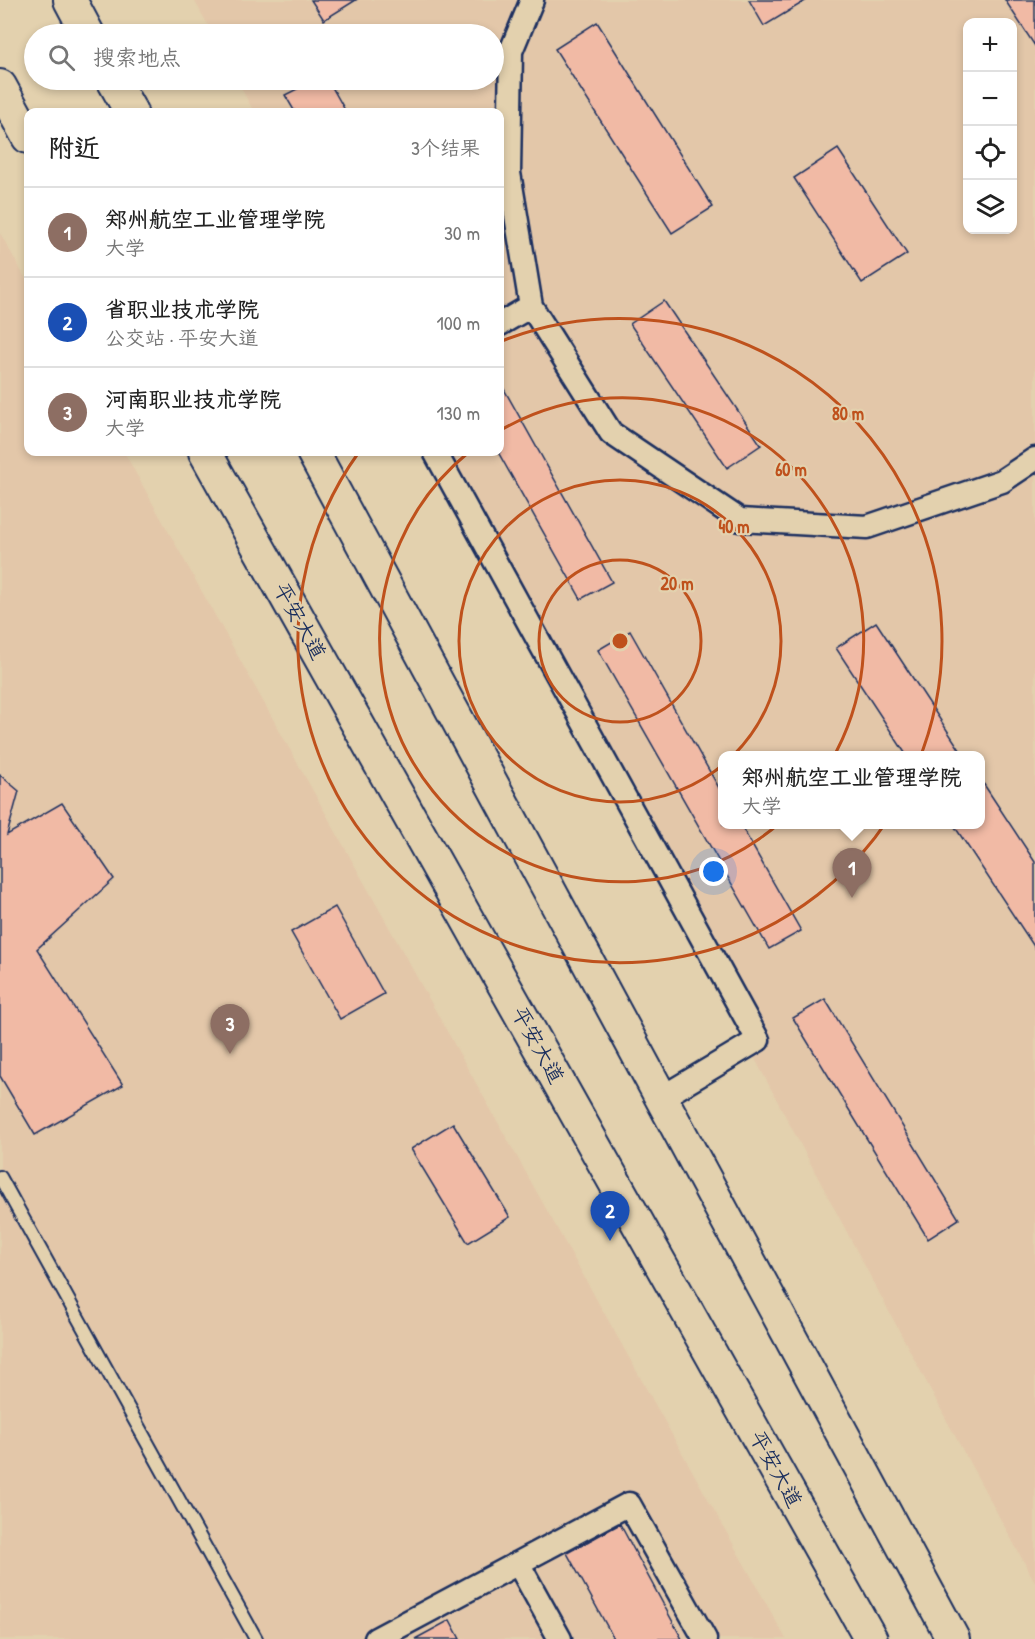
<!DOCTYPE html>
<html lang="zh">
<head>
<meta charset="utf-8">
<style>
  body { margin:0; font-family:"Patrick Hand","LXGW WenKai TC",sans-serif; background:#f2f2f2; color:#222 }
  .controls { position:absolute; right:18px; top:18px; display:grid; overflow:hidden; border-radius:12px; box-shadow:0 3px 9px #0003 }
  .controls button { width:54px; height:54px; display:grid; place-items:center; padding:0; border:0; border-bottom:2px solid #e0e0e0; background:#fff; color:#222; font:30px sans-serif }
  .you { position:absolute; left:714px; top:872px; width:21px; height:21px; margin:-15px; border:4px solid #fff; border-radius:50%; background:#1a73e8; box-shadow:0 0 0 9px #1a73e833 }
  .badge { display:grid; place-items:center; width:39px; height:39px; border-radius:50%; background:#db2777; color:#fff; font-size:20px; font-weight:700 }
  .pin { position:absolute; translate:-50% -50px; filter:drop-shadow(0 2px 3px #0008) }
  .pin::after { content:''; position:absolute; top:32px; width:21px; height:18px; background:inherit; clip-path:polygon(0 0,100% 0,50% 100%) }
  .popup { position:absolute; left:718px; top:751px; width:267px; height:78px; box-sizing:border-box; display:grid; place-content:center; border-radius:12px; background:#fff; filter:drop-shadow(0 2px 4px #0005); font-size:20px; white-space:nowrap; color:#767676 }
  .popup b { font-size:22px; color:#222 }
  .popup::after { content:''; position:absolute; left:50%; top:100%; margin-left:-12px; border:12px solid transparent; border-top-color:#fff }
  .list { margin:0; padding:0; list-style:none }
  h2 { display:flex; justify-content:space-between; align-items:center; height:78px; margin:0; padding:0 24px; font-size:26px }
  h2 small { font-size:20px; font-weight:400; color:#767676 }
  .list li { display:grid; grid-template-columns:39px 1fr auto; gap:18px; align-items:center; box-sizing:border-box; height:90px; padding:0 24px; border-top:2px solid #e0e0e0 }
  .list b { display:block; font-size:22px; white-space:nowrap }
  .list p { margin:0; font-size:20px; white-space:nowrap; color:#767676 }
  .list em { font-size:20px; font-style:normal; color:#767676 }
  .icon { flex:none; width:33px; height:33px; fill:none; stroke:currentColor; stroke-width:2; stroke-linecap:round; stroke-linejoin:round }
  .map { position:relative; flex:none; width:1035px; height:1639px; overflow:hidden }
  .search { position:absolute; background:#fff; box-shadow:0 3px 9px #0003; left:24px; top:24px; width:480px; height:66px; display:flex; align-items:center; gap:15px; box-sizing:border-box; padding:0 21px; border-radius:33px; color:#767676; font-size:22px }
  .panel { position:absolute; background:#fff; box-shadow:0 3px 9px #0003; left:24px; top:108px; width:480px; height:348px; border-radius:12px }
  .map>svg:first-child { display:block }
</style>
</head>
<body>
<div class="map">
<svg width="1035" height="1639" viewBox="0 0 1035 1639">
  <rect width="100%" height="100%" fill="#e3d1ae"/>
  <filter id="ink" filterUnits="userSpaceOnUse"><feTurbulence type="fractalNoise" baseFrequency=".0167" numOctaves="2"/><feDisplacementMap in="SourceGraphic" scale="12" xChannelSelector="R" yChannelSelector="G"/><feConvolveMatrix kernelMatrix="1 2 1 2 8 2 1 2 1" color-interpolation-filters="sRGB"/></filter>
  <g filter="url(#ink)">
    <path fill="#e3c7a9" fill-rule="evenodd" d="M194,0h841v1582l-73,-133 -529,-997h67v-340h-246l-17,-32h257v-46h-281zM968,22h44v208h-44zM723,756h258v68h-258z
      M0,233l28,50v169h96l662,1187h-786z"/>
    <path fill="#f1baa5" stroke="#1b2f5e" stroke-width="1.5" d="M311,0h45l-32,20z
      M749,0h58l-43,26z
      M1005,0h30v46z
      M597,22l116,185 -41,26 -117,-184z
      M315,80h13l18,32h-51l-10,-17z
      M838,149l69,105 -45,29 -68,-105z
      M664,301l97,144 -34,23 -97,-144z
      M500,382l112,200 -31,17 -83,-147h2z
      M876,622l88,134h-57l-71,-108z
      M630,631l93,164v29h17l61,107 -32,18 -171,-299z
      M0,775l19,16 -12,44 55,-32 52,76 -77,70 86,136 -88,50 -35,-59z
      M981,780l54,82v86l-82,-124h28z
      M335,907l49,87 -44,25 -49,-87z
      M825,999l134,220 -31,20 -135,-221z
      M453,1123l57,94 -42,26 -57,-94z
      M620,1524l62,115h-68l-47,-86z
      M450,1620l10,19h-45z"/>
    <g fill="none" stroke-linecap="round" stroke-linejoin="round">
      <defs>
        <path id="service" d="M0,1177l256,462"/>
        <path id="minor" d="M532,0l-21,51 -2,122 22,133 80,127 129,87 127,7 135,-46 33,-22
          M500,324l31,-18
          M435,452l323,588 -97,58
          M518,1563l42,76
          M376,1639l253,-135 76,135"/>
        <path id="secondary" d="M70,0l18,34
          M113,80l18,32
          M0,86l28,51
          M205,452l666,1187
          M313,452l640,1187"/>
      </defs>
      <use href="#service" stroke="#1b2f5e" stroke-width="16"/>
      <use href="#minor" stroke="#1b2f5e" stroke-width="27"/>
      <use href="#secondary" stroke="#1b2f5e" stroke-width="36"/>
      <use href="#service" stroke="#e3d1ae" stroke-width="12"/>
      <use href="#minor" stroke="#e3d1ae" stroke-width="22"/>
      <use href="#secondary" stroke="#e3d1ae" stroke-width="32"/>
    </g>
  </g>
  <g fill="none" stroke="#bf511c" stroke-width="3">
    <circle cx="620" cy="641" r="81"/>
    <circle cx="620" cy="641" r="161"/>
    <path d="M501 430A242 242 0 1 1 469 452"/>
    <path d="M502 341A322 322 0 1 1 359 452"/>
  </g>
  <g text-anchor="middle" stroke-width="4.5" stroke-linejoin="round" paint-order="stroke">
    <g font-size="21" fill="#1b2f5e" stroke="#e3d1ae">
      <text transform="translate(300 621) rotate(61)" y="7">平安大道</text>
      <text transform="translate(538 1045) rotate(61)" y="7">平安大道</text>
      <text transform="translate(776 1469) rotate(61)" y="7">平安大道</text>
    </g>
  </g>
  <circle cx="620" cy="641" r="9" fill="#bf511c" stroke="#e3d1ae" stroke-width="3"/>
  <g font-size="18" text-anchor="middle" font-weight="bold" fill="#bf511c" stroke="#e3d1ae" stroke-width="4.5" stroke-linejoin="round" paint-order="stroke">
    <text x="848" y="420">80 m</text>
    <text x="791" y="476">60 m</text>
    <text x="734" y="533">40 m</text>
    <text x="677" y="590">20 m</text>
  </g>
</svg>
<div class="controls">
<button>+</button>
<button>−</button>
<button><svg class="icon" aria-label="locate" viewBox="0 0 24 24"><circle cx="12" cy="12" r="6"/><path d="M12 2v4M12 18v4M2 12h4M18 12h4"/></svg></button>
<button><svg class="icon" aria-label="layers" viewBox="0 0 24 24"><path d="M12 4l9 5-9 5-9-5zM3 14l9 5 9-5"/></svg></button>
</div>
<div class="you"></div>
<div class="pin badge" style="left:852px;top:898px;background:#8d6e63">1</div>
<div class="popup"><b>郑州航空工业管理学院</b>大学</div>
<div class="pin badge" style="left:610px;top:1241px;background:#1a4fb4">2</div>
<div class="pin badge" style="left:230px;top:1054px;background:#8d6e63">3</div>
<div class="search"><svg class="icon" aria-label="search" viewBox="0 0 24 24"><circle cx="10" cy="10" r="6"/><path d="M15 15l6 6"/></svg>搜索地点</div>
<section class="panel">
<h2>附近<small>3个结果</small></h2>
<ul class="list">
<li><span class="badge" style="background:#8d6e63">1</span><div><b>郑州航空工业管理学院</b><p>大学</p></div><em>30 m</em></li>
<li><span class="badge" style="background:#1a4fb4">2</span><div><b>省职业技术学院</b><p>公交站 · 平安大道</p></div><em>100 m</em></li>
<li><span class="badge" style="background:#8d6e63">3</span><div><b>河南职业技术学院</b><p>大学</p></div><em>130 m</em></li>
</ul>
</section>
</div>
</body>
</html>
